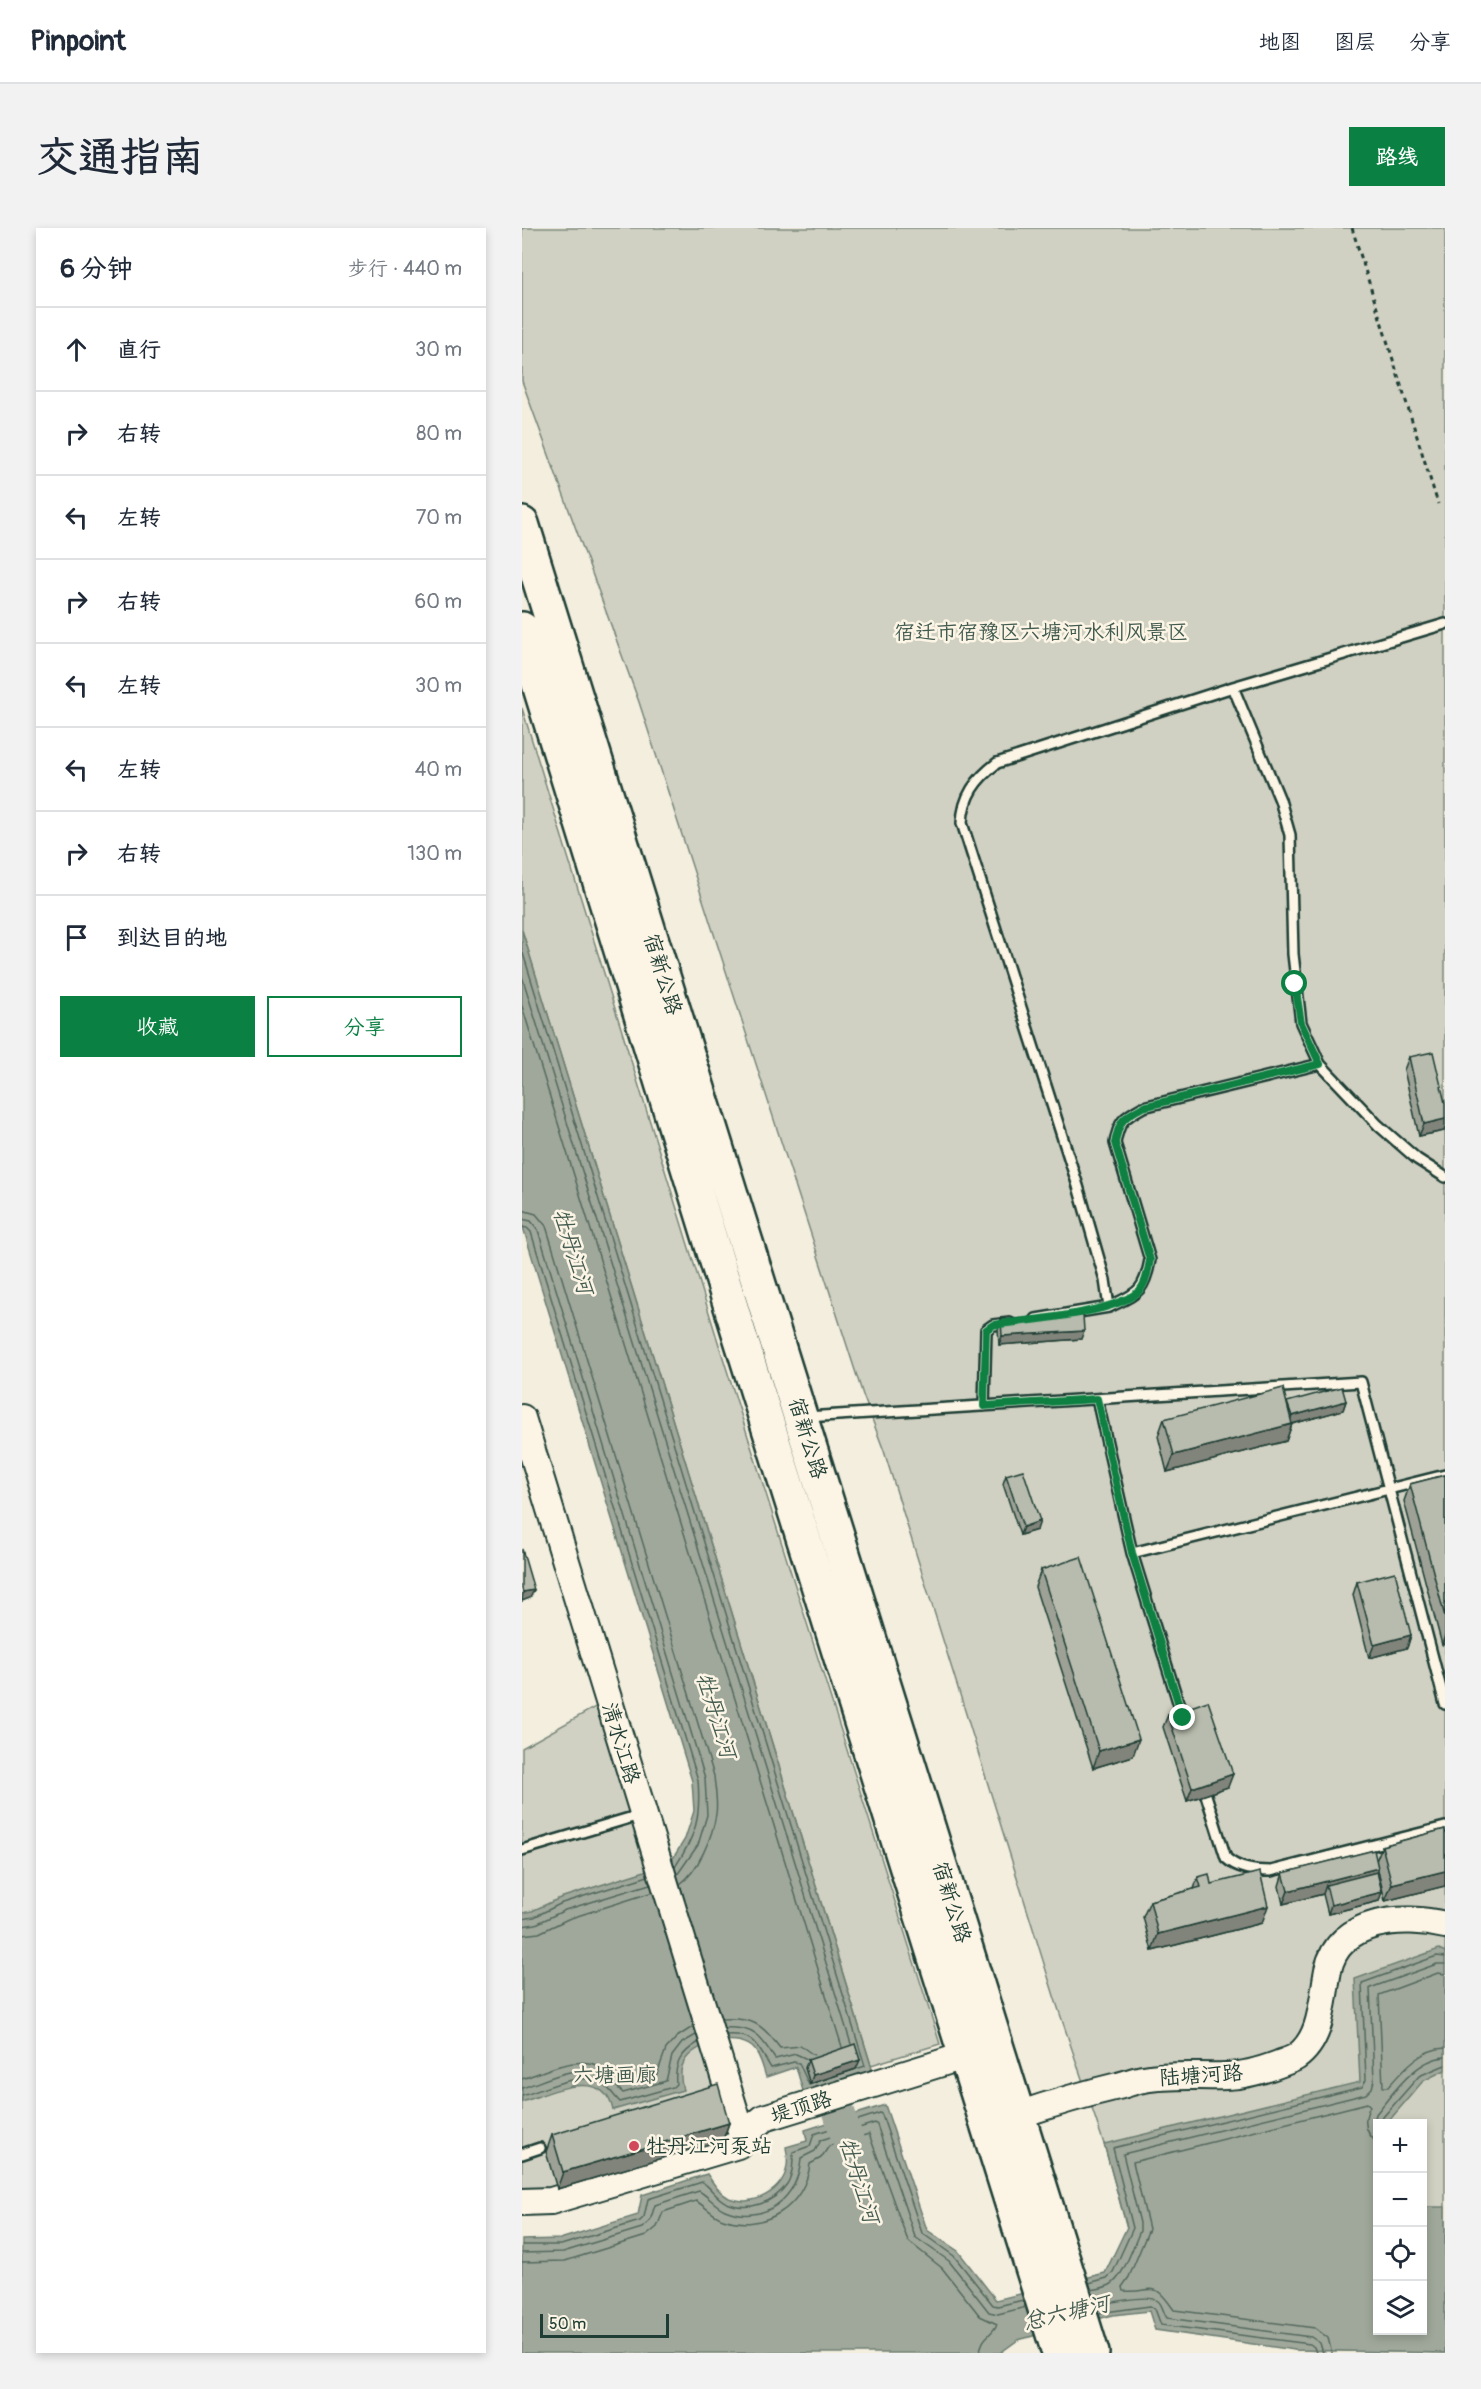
<!DOCTYPE html>
<html lang="zh">
<head>
<meta charset="utf-8">
<style>
  body { margin:0; font-family:Pangolin,"LXGW WenKai TC",sans-serif; background:#f2f2f3; color:#1f2937 }
  .controls { position:absolute; right:18px; bottom:18px; display:grid; overflow:hidden; border-radius:0px; box-shadow:0 3px 9px #0003 }
  .controls button { width:54px; height:54px; display:grid; place-items:center; padding:0; border:0; border-bottom:2px solid #e0e1e3; background:#fff; color:#1f2937; font:30px sans-serif }
  .scale { position:absolute; left:18px; bottom:15px; width:129px; box-sizing:border-box; padding-left:6px; border:3px solid #1f3d34; border-top:0; font-size:16px; line-height:21px; white-space:nowrap; color:#1f3d34; -webkit-text-stroke:4px #fcf5e5; paint-order:stroke }
  .stop { position:absolute; width:18px; height:18px; margin:-14px; border:4px solid #0b8043; border-radius:50%; background:#fff }
  .stop.end { background:#0b8043; border-color:#fff; box-shadow:0 2px 6px #0008 }
  .list { margin:0; padding:0; list-style:none }
  h2 { display:flex; justify-content:space-between; align-items:center; height:78px; margin:0; padding:0 24px; font-size:26px }
  h2 small { font-size:20px; font-weight:400; color:#747a83 }
  .list li { display:grid; grid-template-columns:39px 1fr auto; gap:18px; align-items:center; box-sizing:border-box; height:84px; padding:0 24px; border-top:2px solid #e0e1e3 }
  .list b { display:block; font-size:22px; white-space:nowrap }
  .list em { font-size:20px; font-style:normal; color:#747a83 }
  .actions { display:flex; gap:12px; padding:18px 24px }
  .actions a { flex:1; padding:14px 0; border:2px solid #0b8043; border-radius:0px; text-align:center; font-size:21px; color:#0b8043 }
  .actions .main { background:#0b8043; color:#fff }
  .icon { flex:none; width:33px; height:33px; fill:none; stroke:currentColor; stroke-width:2; stroke-linecap:round; stroke-linejoin:round }
  .map { position:relative; flex:none; width:923px; height:2125px; overflow:hidden; border-radius:0px }
  header { display:flex; align-items:center; gap:36px; box-sizing:border-box; height:84px; padding:0 30px; background:#fff; border-bottom:2px solid #e0e1e3 }
  header strong { font-size:28px }
  nav { display:flex; gap:33px; margin-inline-start:auto; font-size:21px }
  .intro { display:flex; align-items:center; justify-content:space-between; box-sizing:border-box; height:144px; padding:0 36px }
  h1 { margin:0; font-size:42px }
  .button { padding:15px 27px; border-radius:0px; background:#0b8043; color:#fff; font-size:21px; font-weight:700 }
  main { display:flex; gap:36px; padding:0 36px }
  aside { flex:1; background:#fff; border-radius:0px; box-shadow:0 3px 9px #0003 }
  .map>svg:first-child { display:block }
</style>
</head>
<body>
<header>
<strong>Pinpoint</strong>
<nav><a>地图</a><a>图层</a><a>分享</a></nav>
</header>
<div class="intro"><h1>交通指南</h1><a class="button">路线</a></div>
<main>
<aside>
<h2>6 分钟<small>步行 · 440 m</small></h2>
<ul class="list">
<li><svg class="icon" aria-label="ahead" viewBox="0 0 24 24"><path d="M12 20V5M6 11l6-6 6 6"/></svg><div><b>直行</b></div><em>30 m</em></li>
<li><svg class="icon" aria-label="right" viewBox="0 0 24 24"><path d="M7 20v-9h11M14 6l5 5-5 5"/></svg><div><b>右转</b></div><em>80 m</em></li>
<li><svg class="icon" aria-label="left" viewBox="0 0 24 24"><path d="M17 20v-9H6M10 6l-5 5 5 5"/></svg><div><b>左转</b></div><em>70 m</em></li>
<li><svg class="icon" aria-label="right" viewBox="0 0 24 24"><path d="M7 20v-9h11M14 6l5 5-5 5"/></svg><div><b>右转</b></div><em>60 m</em></li>
<li><svg class="icon" aria-label="left" viewBox="0 0 24 24"><path d="M17 20v-9H6M10 6l-5 5 5 5"/></svg><div><b>左转</b></div><em>30 m</em></li>
<li><svg class="icon" aria-label="left" viewBox="0 0 24 24"><path d="M17 20v-9H6M10 6l-5 5 5 5"/></svg><div><b>左转</b></div><em>40 m</em></li>
<li><svg class="icon" aria-label="right" viewBox="0 0 24 24"><path d="M7 20v-9h11M14 6l5 5-5 5"/></svg><div><b>右转</b></div><em>130 m</em></li>
<li><svg class="icon" aria-label="arrive" viewBox="0 0 24 24"><path d="M6 21V4h12l-3 4 3 4H6"/></svg><div><b>到达目的地</b></div></li>
</ul>
<div class="actions"><a class="main">收藏</a><a>分享</a></div>
</aside>
<div class="map">
<svg width="923" height="2125" viewBox="0 0 923 2125">
  <rect width="100%" height="100%" fill="#f3eede"/>
  <filter id="ink" filterUnits="userSpaceOnUse"><feTurbulence type="fractalNoise" baseFrequency=".0167" numOctaves="2"/><feDisplacementMap in="SourceGraphic" scale="12" xChannelSelector="R" yChannelSelector="G"/><feConvolveMatrix kernelMatrix="1 2 1 2 8 2 1 2 1" color-interpolation-filters="sRGB"/></filter>
  <g filter="url(#ink)">
    <path fill="#d0d1c2" stroke="#78877b" stroke-width="1.5" fill-rule="evenodd" d="M0,0h923v2125l-150,-3 -156,-78 -35,-128 -49,-145 -171,-548 -21,-56 -224,-693 -117,-321zM856,1896h44v206h-44z
      M0,480l197,637 221,699 -69,21 -349,-1135z
      M75,1478l136,432 -185,56h-26v-446z"/>
    <path fill="#a0a89b" stroke="#6c7d72" stroke-width="1.5" d="M0,702l351,1142 -69,22 -8,-27 -30,10c-3,-9 -6,-24 -14,-30 -18,-14 -58,-4 -68,15 -5,8 -3,20 -1,28l-70,20c-10,-44 -63,-17 -91,-8v-189l10,-2 28,-13 110,-35 15,-24 9,-28 -2,-30 -170,-557z
      M917,1721l6,3v118l-22,11 -36,42 -9,1v206h44l1,-123h22v146l-150,-3 -140,-20 -6,-19 -36,4 -95,25 -18,13h-478v-113l38,-1 78,-24 4,-20 65,-21c6,9 12,19 22,24 23,10 55,-7 58,-32 1,-6 0,-13 -1,-19l21,-6 -2,-11 80,-25 42,125 31,21 38,49 109,-27 22,-46 -23,-83 256,-62 -5,-103z"/>
    <g fill="none" stroke-linecap="round" stroke-linejoin="round">
      <path stroke="#53685d" stroke-width="1.5" d="M0,722l343,1116 -56,19 -10,-22 -5,-1 -23,6c-13,-20 -15,-35 -45,-33
        M0,748l329,1068
        M0,778l320,1041
        M0,982l14,4 10,12 168,550c1,12 4,26 2,38 -3,21 -18,58 -36,70
        M0,991l9,2 7,9 167,548 2,37 -9,30 -21,30
        M0,999l5,1 4,4 167,548c3,38 -2,55 -23,87
        M0,1691l12,-2 28,-14 86,-27
        M0,1698l14,-2 29,-14 85,-26
        M0,1707l17,-2 29,-14 85,-27
        M923,1746l-7,-1 -59,22 4,92h5c15,-17 32,-38 57,-39
        M199,1791c32,-2 41,5 59,29l21,-2 14,10
        M202,1800c29,-2 37,8 51,31l21,-5 11,5
        M0,1851c43,-15 67,-30 105,4l30,-9 9,-25 11,-12 17,-11
        M0,1860c22,-7 56,-25 79,-14 10,5 15,13 22,19l43,-12 6,-25 10,-13 14,-8
        M0,1868c20,-6 59,-25 78,-14 9,5 13,13 20,20l53,-15 3,-3c-2,-21 5,-31 23,-42
        M860,1896l1,-7 36,-41 26,-11
        M856,1904l-4,-10 2,-8c17,-21 40,-55 69,-57
        M0,2017h39l79,-24 4,-4 4,-18 54,-17c9,5 14,17 25,21 21,9 47,0 60,-19 6,-9 6,-21 6,-32l17,-6 4,-12 66,-21 2,2 40,118 32,23 39,49 5,1 25,-6
        M0,2025l41,-1 79,-24 8,-7 5,-16 44,-14c9,5 16,15 26,19 39,16 74,-13 76,-52l14,-7 6,-11 54,-17 2,2 38,112 34,24 40,51 9,2 28,-7
        M0,2034l43,-1 81,-25 11,-9 6,-15 33,-11c9,5 17,15 27,18 41,14 82,-13 87,-55l11,-6 8,-12 40,-12 39,107 34,27 38,48 17,8c-5,12 -16,12 -17,29
        M567,2055l18,-5 6,-6 20,-44 -20,-80 249,-61 4,-7 -4,-97 75,-27 8,1
        M569,2062c6,-1 13,-2 19,-5 13,-6 24,-41 30,-54v-8l-17,-69 243,-60 6,-6 2,-8 -4,-92 67,-24h8
        M574,2078c13,-3 52,-13 62,-5 5,4 5,12 9,17l144,19 9,6 3,10
        M576,2085l52,-7 5,3 6,16 149,19 4,3 2,6
        M810,2125l-4,-15 -13,-10 -141,-18c-23,-33 -20,-16 -51,-19l-1,-4 7,-10 20,-48 -16,-67 234,-59 3,3c-7,14 -6,27 8,37"/>
      <path stroke="#a0a89b" stroke-width="32" d="M303,1839l29,93"/>
      <defs>
        <path id="lane" d="M711,459l47,113 10,35 3,119 8,69 19,41 58,61 39,34 28,18
          M587,1079c28,-14 35,-14 41,-47l-35,-117c4,-22 8,-25 28,-36l177,-43
          M514,1091l73,-12 -4,-27 -27,-94 -116,-363c1,-27 14,-44 35,-60l236,-76 212,-63
          M575,1171l35,154 313,-78
          M462,1178l2,-76 7,-5 17,-2
          M284,1189l555,-35 84,322
          M610,1325l51,165
          M684,1567l20,63c12,11 28,13 45,13l174,-44
          M0,1622l121,-36
          M0,1926l18,-6"/>
        <path id="secondary" d="M0,1190l221,720
          M496,1887c33,-11 66,-21 100,-29 9,-2 17,-6 26,-7 27,-5 55,-2 82,-3 16,0 37,-6 53,-12 5,-2 12,-4 17,-7 27,-19 26,-57 32,-87 11,-52 76,-55 117,-45
          M0,1974l29,-1 187,-56 11,-15 15,-12 187,-58"/>
        <path id="highway" d="M0,296l570,1829
          M0,401l218,707 319,1017"/>
      </defs>
      <use href="#lane" stroke="#1f3d34" stroke-width="14"/>
      <use href="#secondary" stroke="#1f3d34" stroke-width="30"/>
      <use href="#highway" stroke="#1f3d34" stroke-width="38"/>
      <path stroke="#1f3d34" stroke-width="3" stroke-dasharray="4.5 4.5" stroke-linecap="butt" d="M830,0l86,276"/>
      <use href="#lane" stroke="#fcf5e5" stroke-width="9"/>
      <use href="#secondary" stroke="#fcf5e5" stroke-width="26"/>
      <use href="#highway" stroke="#fcf5e5" stroke-width="33"/>
    </g>
    <path fill="#9ea296" stroke="#1f3d34" stroke-width="1.5" d="M887,829l35,74 -25,5 -15,-66z
      M479,1092l80,19 -82,6 -1,-16z
      M824,1173l-3,9 -51,14 -6,17 -119,31 -9,-36 6,-17 123,-16z
      M484,1247l31,55 -17,5 -17,-51z
      M923,1247v169l-3,1 -38,-144 6,-17z
      M519,1342l92,186 -40,12 -58,-181z
      M835,1354l54,53 -4,13 -38,10 -16,-63z
      M646,1487l60,72 -41,14 -24,-74z
      M923,1601v57l-60,15 -7,-31 -1,2 2,29 -51,13 -5,-20 -40,10 -4,-18 4,-13 93,-12 6,-15z
      M676,1649l13,7 51,39 -110,28 -9,-34 7,-16 44,-12z
      M286,1832l48,9 -46,15 -5,-16z
      M207,1895l-6,17 -166,49 -11,-37 6,-17z"/>
    <path fill="#81847a" stroke="#1f3d34" stroke-width="1.5" d="M923,891v8l-1,4 -25,5 5,-12z
      M562,1103l-3,8 -82,6 3,-9z
      M824,1173l-3,9 -55,15 4,-9z
      M770,1196l-6,17 -119,31 7,-17z
      M518,1293l-3,9 -17,5 3,-8z
      M12,1362l-4,8 -8,3 1,-9z
      M889,1407l-4,13 -38,10 5,-13z
      M923,1407v9l-3,1z
      M617,1511l-6,17 -40,12 6,-17z
      M711,1546l-5,13 -41,14 5,-13z
      M856,1640l-4,13 -48,4 -3,9 -40,10 5,-13z
      M923,1643v15l-60,15 7,-17z
      M860,1664l-3,9 -51,13 3,-9z
      M746,1678l-6,17 -110,28 6,-17z
      M338,1832l-4,9 -46,15 3,-9z
      M207,1895l-6,17 -166,49 6,-17z"/>
    <path fill="#b8bcae" stroke="#1f3d34" stroke-width="1.5" d="M911,824l12,51v16l-21,5 -15,-67z
      M561,1087l1,16 -82,5 -1,-16z
      M820,1159l4,14 -54,15 -5,-14z
      M761,1160l9,36 -118,31 -10,-36z
      M501,1242l17,51 -17,6 -17,-52z
      M923,1247v142l-35,-133z
      M0,1321l12,41 -11,2 -1,-3z
      M559,1329l58,182 -40,12 -58,-181z
      M873,1344l16,63 -37,10 -17,-63z
      M686,1473l25,73 -41,14 -24,-73z
      M923,1601v42l-53,13 -10,-38z
      M852,1622l4,18 -90,23 -5,-18z
      M738,1644l8,34 -110,28 -8,-33 51,-14 -3,-10 11,-3 2,10z
      M855,1644l5,20 -51,13 -5,-20z
      M333,1816l5,16 -47,15 -5,-15z
      M196,1856l11,39 -166,49 -11,-37z"/>
  </g>
  <g fill="none" stroke-linecap="round" stroke-linejoin="round" filter="url(#ink)">
    <path stroke="#0b8043" stroke-width="8" d="M661,1490l-51,-165 -35,-154 -113,7 2,-76 7,-5c36,-5 117,-11 144,-32 9,-7 11,-23 13,-33l-35,-117c4,-22 8,-26 28,-36l177,-43 -19,-41 -6,-39"/>
  </g>
  <circle fill="#d1495b" stroke="#fcf5e5" stroke-width="2" cx="112" cy="1918" r="6"/>
  <g text-anchor="middle" stroke-width="5" stroke-linejoin="round" paint-order="stroke">
    <g font-size="21" fill="#425b50" stroke="#fcf5e5">
      <text x="519" y="411">宿迁市宿豫区六塘河水利风景区</text>
      <text x="93" y="1854">六塘画廊</text>
    </g>
    <g font-size="21" fill="#1f3d34" stroke="#fcf5e5">
      <text transform="translate(141 746) rotate(73)" y="7">宿新公路</text>
      <text transform="translate(286 1210) rotate(73)" y="7">宿新公路</text>
      <text transform="translate(99 1515) rotate(73)" y="7">清水江路</text>
      <text transform="translate(430 1674) rotate(73)" y="7">宿新公路</text>
      <text transform="translate(679 1847) rotate(-4)" y="7">陆塘河路</text>
      <text transform="translate(279 1879) rotate(-18)" y="7">堤顶路</text>
    </g>
    <g font-size="21" fill="#1f3d34" stroke="#fcf5e5" text-anchor="start">
      <text x="124" y="1925">牡丹江河泵站</text>
    </g>
    <g font-size="22" font-style="italic" fill="#465d53" stroke="#fcf5e5">
      <text transform="translate(52 1023) rotate(73)" y="8">牡丹江河</text>
      <text transform="translate(195 1487) rotate(73)" y="8">牡丹江河</text>
      <text transform="translate(338 1952) rotate(73)" y="8">牡丹江河</text>
      <text transform="translate(544 2084) rotate(-13)" y="8">总六塘河</text>
    </g>
  </g>
</svg>
<div class="controls">
<button>+</button>
<button>−</button>
<button><svg class="icon" aria-label="locate" viewBox="0 0 24 24"><circle cx="12" cy="12" r="6"/><path d="M12 2v4M12 18v4M2 12h4M18 12h4"/></svg></button>
<button><svg class="icon" aria-label="layers" viewBox="0 0 24 24"><path d="M12 4l9 5-9 5-9-5zM3 14l9 5 9-5"/></svg></button>
</div>
<div class="scale">50 m</div>
<div class="stop" style="left:773px;top:756px"></div>
<div class="stop end" style="left:661px;top:1490px"></div>
</div>
</main>
</body>
</html>
